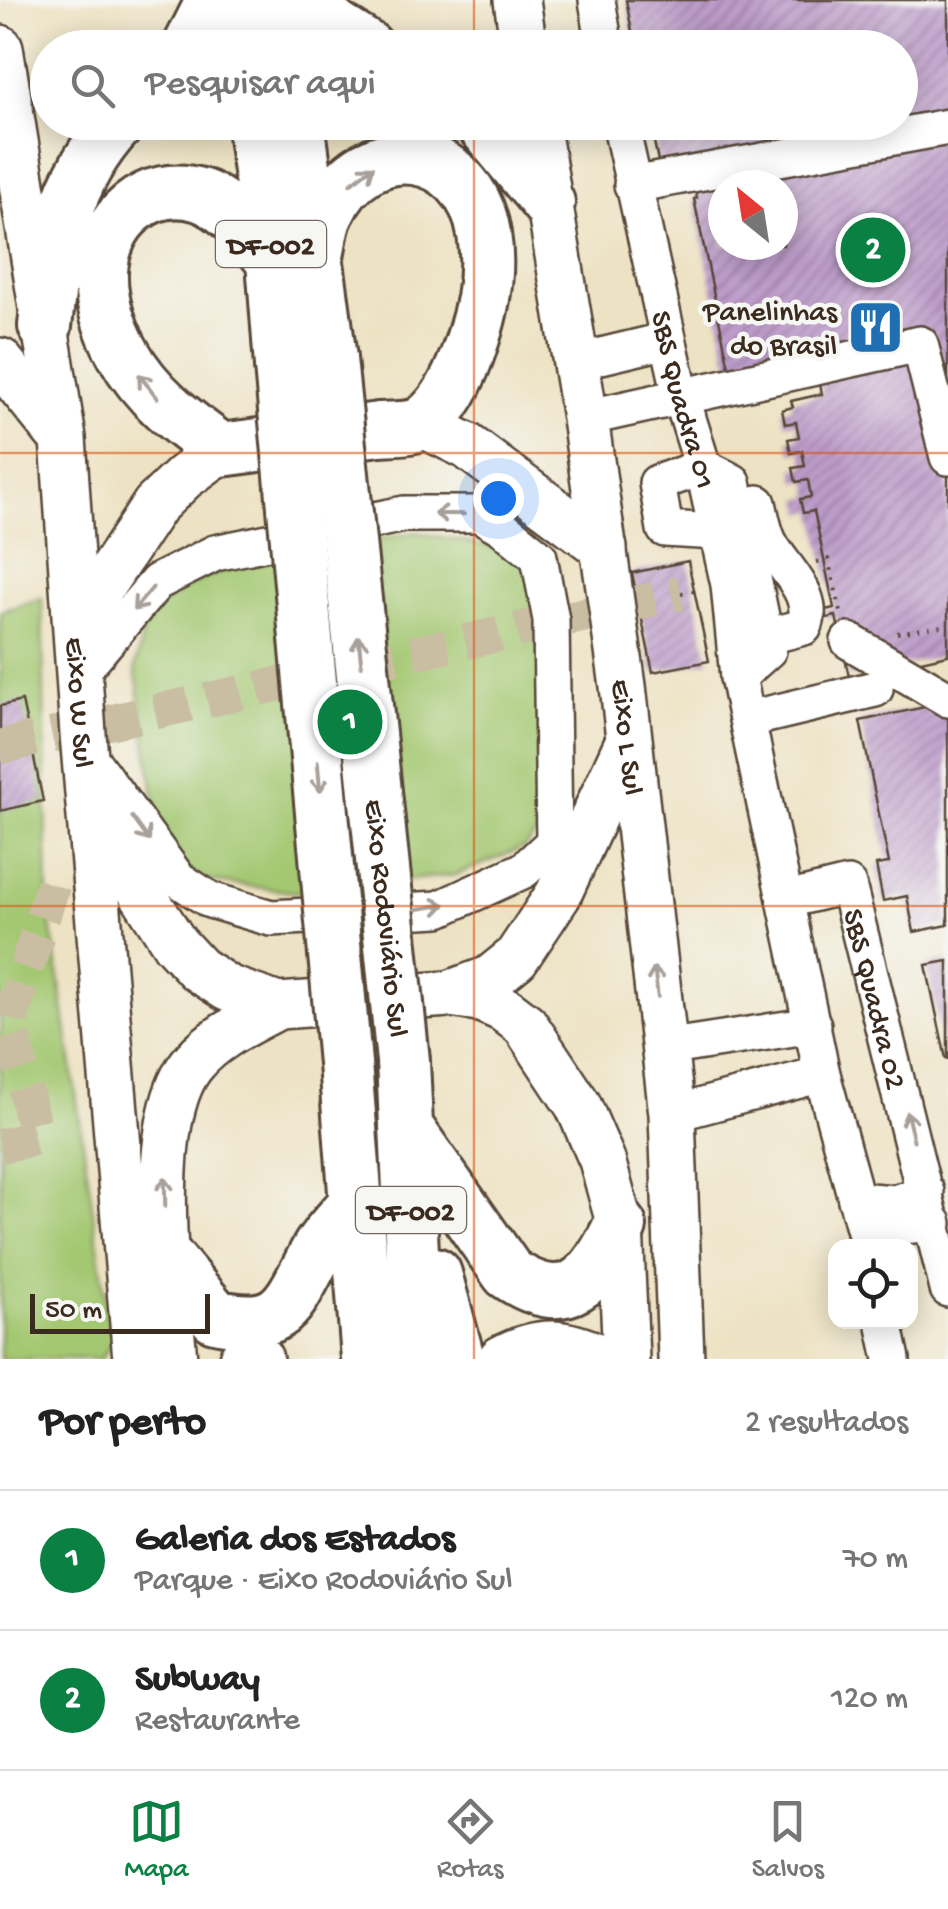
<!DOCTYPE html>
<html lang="pt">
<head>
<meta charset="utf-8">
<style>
  body { margin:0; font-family:"Gochi Hand",sans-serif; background:#f2f2f2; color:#222 }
  .controls { position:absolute; right:30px; bottom:30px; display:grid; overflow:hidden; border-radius:20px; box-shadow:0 5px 25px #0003 }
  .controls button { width:90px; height:90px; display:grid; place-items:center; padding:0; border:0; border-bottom:2px solid #e0e0e0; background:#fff; color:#222; font:50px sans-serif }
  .compass { position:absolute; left:708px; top:170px; width:90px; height:90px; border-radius:50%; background:#fff; box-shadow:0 5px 25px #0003; rotate:330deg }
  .scale { position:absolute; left:30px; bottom:25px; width:180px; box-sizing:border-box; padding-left:10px; border:5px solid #3b2a1e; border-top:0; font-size:28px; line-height:35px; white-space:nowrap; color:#3b2a1e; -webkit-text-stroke:8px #f6f6f2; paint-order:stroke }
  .you { position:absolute; left:498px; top:498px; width:35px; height:35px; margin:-25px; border:8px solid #fff; border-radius:50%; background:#1a73e8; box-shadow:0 0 0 15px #1a73e833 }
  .badge { display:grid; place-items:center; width:65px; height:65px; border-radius:50%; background:#0b8043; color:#fff; font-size:32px; font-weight:700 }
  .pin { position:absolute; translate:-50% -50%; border:5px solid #fff; box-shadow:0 2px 10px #0006 }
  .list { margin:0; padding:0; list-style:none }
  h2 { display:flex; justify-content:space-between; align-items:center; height:130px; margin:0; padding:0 40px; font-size:42px }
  h2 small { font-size:32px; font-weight:400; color:#767676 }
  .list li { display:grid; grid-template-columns:65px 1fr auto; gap:30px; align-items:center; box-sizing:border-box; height:140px; padding:0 40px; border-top:2px solid #e0e0e0 }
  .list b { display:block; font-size:38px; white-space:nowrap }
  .list p { margin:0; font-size:32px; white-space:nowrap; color:#767676 }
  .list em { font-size:32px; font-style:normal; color:#767676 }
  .icon { flex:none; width:55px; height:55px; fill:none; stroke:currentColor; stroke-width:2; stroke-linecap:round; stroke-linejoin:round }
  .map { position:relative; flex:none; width:948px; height:1359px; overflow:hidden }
  .search { position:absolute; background:#fff; box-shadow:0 5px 25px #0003; left:30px; right:30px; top:30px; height:110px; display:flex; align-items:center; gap:25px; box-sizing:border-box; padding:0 35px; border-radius:55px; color:#767676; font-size:38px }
  .sheet { height:410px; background:#fff }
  nav { display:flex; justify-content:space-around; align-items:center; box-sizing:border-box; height:140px; border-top:2px solid #e0e0e0; background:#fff; font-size:28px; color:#767676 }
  nav a { display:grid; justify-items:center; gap:5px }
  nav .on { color:#0b8043 }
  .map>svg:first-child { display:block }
</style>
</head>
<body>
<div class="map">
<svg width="948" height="1359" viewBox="0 0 948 1359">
  <defs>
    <pattern id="building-hatch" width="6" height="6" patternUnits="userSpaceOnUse" patternTransform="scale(2.5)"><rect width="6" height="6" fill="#be9ccb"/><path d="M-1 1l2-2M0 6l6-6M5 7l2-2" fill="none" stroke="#9c7fa4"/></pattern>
  </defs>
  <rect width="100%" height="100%" fill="#f6f6f2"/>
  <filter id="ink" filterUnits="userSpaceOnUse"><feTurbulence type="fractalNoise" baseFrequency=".01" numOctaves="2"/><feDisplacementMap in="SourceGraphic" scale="20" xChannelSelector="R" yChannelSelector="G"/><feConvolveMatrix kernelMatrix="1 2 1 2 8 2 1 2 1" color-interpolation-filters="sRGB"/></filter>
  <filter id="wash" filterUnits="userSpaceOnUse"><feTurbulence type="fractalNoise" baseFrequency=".0048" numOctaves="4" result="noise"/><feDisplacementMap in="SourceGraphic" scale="40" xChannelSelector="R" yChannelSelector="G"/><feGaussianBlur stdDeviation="2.25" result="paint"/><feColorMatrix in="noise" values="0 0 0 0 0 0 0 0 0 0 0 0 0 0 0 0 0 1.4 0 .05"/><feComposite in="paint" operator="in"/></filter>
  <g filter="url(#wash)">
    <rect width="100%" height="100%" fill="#ede2c3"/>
    <path fill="#a4c872" stroke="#707948" stroke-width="2.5" d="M417,532l93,19 23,26 20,236 -28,34 -69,28 -162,17 -86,-11 -31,-19 -18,-34 -24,-160 12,-52 38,-29 57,-24z
      M42,598l6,305 64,439 -11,17h-101v-747z"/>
    <g id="blocks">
      <path fill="url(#building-hatch)" fill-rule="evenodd" d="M626,0h322v655l-99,22 -13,-61 -9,2 -2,-8 9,-2 -20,-97 -11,2 -3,-14 11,-2 -3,-17 -12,2 -3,-14 12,-2 -3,-15 -11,2 -3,-14 11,-2 -3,-15 -11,2 -3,-14 11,-3 -2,-6 31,-7 -7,-35 -84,18 -37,-178 3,-1 -3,-13 -30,6 -14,-69h250v-74h-265zM723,185h60v60h-60z
        M688,561l21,100 -56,11 -21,-99z
        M22,701l21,100 -43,10v-105z
        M948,702v223l-34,7 -7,-36 -24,5 -7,-36 13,-2 -29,-142z
        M948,961v98h-2l-20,-94z"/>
    </g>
  </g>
  <g filter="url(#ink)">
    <use href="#blocks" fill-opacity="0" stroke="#564637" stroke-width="2.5"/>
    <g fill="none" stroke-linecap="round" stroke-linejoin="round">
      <path stroke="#c9bda2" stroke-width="35" stroke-dasharray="35 18" stroke-linecap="butt" d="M0,747l681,-154
        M0,1146l36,-8 -26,-118 45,-142"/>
      <defs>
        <g id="minor">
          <path d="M597,0l8,48"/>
          <path id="s1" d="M620,122l61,274 22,71 26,118 9,92 84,397 47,172"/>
          <path d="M632,185l316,-58"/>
          <path d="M576,362l92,-22"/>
          <path d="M585,418l335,-74 28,113"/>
          <path d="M758,503c3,12 5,27 11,39 13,26 49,52 35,85l-39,10"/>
          <path d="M717,532l-52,-3 -8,-46 46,-16 30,15 35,168 -30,27"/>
          <path d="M849,641l99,58"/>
          <path d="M79,674l78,-92 58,-29 189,-39h75l24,14 36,29 12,63 3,222 -30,28 -85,39 -168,9 -61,-18 -32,-21 -94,-129"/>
          <path d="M749,719l126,-30"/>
          <path id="s2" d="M787,900l61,-15 100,404"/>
          <path d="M664,1048l149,-23"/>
          <path d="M672,1114l150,-40"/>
          <path d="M856,1200l39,3 31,-11"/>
          <path d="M869,1245l33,-19 32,-3"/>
          <path d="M884,1322l8,37"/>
        </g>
        <g id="major">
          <path d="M517,0l7,48"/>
          <path id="s3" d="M0,48l63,390 20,296 53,625"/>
          <path id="s4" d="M536,122l49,296 38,268 49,428 9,245"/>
          <path d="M0,361l58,72"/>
          <path d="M422,424l45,22 137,102"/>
          <path d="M77,623l78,-118 29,-28 37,-27"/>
          <path d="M96,809l39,73 40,62 23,25 29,19 51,18 171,-12 30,4 25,11 21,16 53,80 24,55 18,66 6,133"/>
          <path d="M449,994l41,-15 26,-21 42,-63 70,-153"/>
          <path d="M174,1359c-6,-73 -29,-241 20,-297 22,-26 55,-40 84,-56"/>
          <path d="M242,1359h18"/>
          <path d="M501,1359c38,-21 63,-19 103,0"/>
        </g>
        <path id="highway" d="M230,0l9,48
          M280,0l7,48
          M303,0l33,28 32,20
          M189,48l24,-48
          M253,122l20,139 8,105
          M298,122l32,237
          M481,122l67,81
          M273,261c-18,-23 -44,-57 -73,-66 -52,-16 -97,25 -99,77 -1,28 9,57 22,81 23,42 60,70 98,97 53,-7 106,-14 158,-21 13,-1 35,0 45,-7 25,-18 40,-55 49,-84 11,-34 17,-69 11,-104 -15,-91 -118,-104 -156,-22 -7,13 -8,30 -11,44
          M45,326c9,-79 18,-144 74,-204
          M403,1061l14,298
          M345,1063l23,296
          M406,1127l102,146c60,41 86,7 112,-47
          M166,1257l49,59c67,15 72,-8 100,-61 9,-18 26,-34 39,-50
          M435,1274l23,85"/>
      </defs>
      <use href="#minor" stroke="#564637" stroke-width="40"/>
      <use href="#major" stroke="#564637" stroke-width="50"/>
      <use href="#highway" stroke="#564637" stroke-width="58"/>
      <path stroke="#564637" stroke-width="4" stroke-dasharray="2.5 8" stroke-linecap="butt" d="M817,562l11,-3 13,53
        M681,593l20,-3
        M897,633l51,-8"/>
      <use href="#minor" stroke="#fff" stroke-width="35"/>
      <use href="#major" stroke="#fff" stroke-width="45"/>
      <use href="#highway" stroke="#fff" stroke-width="52"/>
      <defs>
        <g id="highway-bridge">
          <path id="s5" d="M330,359l73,702"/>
          <path d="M281,366l64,697"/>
        </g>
      </defs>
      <use href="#highway-bridge" stroke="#564637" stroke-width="58" stroke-linecap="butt"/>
      <use href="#highway-bridge" stroke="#fff" stroke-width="52"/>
    </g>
    <defs><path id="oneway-shaft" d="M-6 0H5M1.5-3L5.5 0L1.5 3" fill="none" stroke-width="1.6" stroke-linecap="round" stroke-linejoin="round" transform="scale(2.5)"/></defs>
    <g stroke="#a79f9a">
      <use href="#oneway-shaft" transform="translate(362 175) rotate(-37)"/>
      <use href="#oneway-shaft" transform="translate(148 386) rotate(-129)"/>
      <use href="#oneway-shaft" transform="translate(449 514) rotate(-179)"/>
      <use href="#oneway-shaft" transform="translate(143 599) rotate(130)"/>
      <use href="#oneway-shaft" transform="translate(360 651) rotate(-96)"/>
      <use href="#oneway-shaft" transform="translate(319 777) rotate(85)"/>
      <use href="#oneway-shaft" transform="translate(141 829) rotate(54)"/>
      <use href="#oneway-shaft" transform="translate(431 907) rotate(-9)"/>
      <use href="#oneway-shaft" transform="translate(656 982) rotate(-97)"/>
      <use href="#oneway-shaft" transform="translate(910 1126) rotate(-104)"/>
      <use href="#oneway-shaft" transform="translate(165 1192) rotate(-91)"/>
    </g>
  </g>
  <path fill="none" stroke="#d7540e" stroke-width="2.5" stroke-opacity="0.55" d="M474,0v48M474,122v1237M0,453h948M0,906h948"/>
  <defs>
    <symbol id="restaurant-square" viewBox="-11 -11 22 22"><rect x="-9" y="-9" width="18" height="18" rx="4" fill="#1f6fb2" stroke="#f6f6f2"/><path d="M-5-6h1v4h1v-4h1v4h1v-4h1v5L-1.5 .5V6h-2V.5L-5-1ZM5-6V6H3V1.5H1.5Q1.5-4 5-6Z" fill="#fff"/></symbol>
  </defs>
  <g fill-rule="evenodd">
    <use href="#restaurant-square" x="844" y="296" width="63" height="63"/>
  </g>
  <g text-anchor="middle" stroke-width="9" stroke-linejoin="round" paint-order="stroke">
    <g fill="#f6f6f2" stroke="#73675e" stroke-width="2.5">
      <rect x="216" y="221" width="110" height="46" rx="8"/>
      <rect x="356" y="1187" width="110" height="46" rx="8"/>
    </g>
    <g font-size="28" font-weight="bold" fill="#3b2a1e">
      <text x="271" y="254">DF-002</text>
      <text x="411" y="1220">DF-002</text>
    </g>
    <g font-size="30" fill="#3b2a1e" stroke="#f6f6f2" text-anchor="end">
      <text x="837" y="320">Panelinhas<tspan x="837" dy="34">do Brasil</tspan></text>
    </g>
    <g font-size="30" fill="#3b2a1e" stroke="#f6f6f2">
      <text dy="10" stroke="none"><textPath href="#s1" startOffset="285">SBS Quadra 01</textPath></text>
      <text dy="10" stroke="none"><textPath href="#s3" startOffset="660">Eixo W Sul</textPath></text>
      <text dy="10" stroke="none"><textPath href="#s4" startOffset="622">Eixo L Sul</textPath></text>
      <text dy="10" stroke="none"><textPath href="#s5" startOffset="562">Eixo Rodoviário Sul</textPath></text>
      <text dy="10" stroke="none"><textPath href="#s2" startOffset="180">SBS Quadra 02</textPath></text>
    </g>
  </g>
</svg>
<div class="controls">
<button><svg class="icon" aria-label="locate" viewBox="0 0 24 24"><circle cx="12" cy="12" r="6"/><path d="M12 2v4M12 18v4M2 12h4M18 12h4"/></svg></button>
</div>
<svg class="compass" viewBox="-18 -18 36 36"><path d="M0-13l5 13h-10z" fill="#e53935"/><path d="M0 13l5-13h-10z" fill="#767676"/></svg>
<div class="scale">50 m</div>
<div class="you"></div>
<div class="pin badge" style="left:350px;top:722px">1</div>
<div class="pin badge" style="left:873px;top:250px">2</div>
<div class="search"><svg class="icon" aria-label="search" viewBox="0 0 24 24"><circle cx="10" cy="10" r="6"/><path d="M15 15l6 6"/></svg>Pesquisar aqui</div>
</div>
<section class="sheet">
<h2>Por perto<small>2 resultados</small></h2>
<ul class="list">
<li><span class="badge">1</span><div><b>Galeria dos Estados</b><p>Parque · Eixo Rodoviário Sul</p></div><em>70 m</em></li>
<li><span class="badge">2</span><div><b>Subway</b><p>Restaurante</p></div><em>120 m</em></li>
</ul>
</section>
<nav>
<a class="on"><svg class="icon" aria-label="map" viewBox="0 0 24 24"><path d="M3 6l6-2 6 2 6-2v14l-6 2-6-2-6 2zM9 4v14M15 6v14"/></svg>Mapa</a>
<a><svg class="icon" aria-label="directions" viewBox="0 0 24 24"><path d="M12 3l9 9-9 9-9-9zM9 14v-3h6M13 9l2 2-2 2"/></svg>Rotas</a>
<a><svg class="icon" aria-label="saved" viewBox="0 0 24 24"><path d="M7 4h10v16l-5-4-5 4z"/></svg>Salvos</a>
</nav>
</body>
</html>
